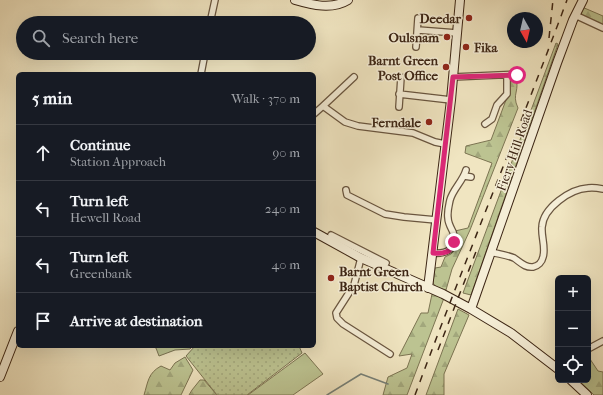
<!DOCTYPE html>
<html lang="en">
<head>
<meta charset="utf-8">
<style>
  body { margin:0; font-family:"IM FELL French Canon",serif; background:#242831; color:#f1f3f6 }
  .controls { position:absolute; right:12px; bottom:12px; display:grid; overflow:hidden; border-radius:6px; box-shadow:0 4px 16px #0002 }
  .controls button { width:36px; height:36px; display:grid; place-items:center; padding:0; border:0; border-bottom:1px solid #363941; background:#171b24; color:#f1f3f6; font:20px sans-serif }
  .compass { position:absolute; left:507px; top:12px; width:36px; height:36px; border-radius:50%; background:#171b24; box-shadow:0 4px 16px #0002; rotate:172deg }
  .stop { position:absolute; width:12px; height:12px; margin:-9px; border:3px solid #db2777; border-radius:50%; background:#fff }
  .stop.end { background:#db2777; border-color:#fff; box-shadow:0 1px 4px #0008 }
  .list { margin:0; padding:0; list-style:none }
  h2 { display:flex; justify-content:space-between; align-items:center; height:52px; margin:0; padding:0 16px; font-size:17px }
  h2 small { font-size:13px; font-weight:400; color:#9ea1a6 }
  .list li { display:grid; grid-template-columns:26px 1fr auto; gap:12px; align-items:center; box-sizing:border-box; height:56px; padding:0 16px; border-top:1px solid #363941 }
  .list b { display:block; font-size:15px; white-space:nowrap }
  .list p { margin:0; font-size:13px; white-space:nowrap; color:#9ea1a6 }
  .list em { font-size:13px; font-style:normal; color:#9ea1a6 }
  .icon { flex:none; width:22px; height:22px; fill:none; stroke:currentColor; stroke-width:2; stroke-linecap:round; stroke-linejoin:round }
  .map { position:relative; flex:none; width:603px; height:395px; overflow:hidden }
  .search { position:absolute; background:#171b24; box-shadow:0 4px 16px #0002; left:16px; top:16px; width:300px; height:44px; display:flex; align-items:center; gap:10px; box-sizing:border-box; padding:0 14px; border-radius:22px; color:#9ea1a6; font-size:15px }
  .panel { position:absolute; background:#171b24; box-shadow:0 4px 16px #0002; left:16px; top:72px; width:300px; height:276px; border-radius:6px }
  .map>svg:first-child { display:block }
</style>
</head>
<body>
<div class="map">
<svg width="603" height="395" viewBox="0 0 603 395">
  <defs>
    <pattern id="forest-firs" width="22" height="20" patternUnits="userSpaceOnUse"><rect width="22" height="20" fill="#bcc391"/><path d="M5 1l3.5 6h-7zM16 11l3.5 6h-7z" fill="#a2a77c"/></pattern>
    <pattern id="park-dots" width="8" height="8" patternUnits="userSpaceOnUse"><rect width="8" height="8" fill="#bcc391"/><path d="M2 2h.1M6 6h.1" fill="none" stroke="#a2a77c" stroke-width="1.8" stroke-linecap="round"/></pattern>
  </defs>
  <rect width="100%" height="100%" fill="#f0e5c1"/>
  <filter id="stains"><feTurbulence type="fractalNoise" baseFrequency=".005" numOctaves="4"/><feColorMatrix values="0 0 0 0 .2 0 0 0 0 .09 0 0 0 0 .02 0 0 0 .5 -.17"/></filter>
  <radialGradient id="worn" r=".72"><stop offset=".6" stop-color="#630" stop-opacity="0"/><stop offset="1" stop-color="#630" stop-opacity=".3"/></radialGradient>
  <path fill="url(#forest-firs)" stroke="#7c7452" d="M582,7l21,9v10l-24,-11z
    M556,43l2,1 -87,251 -8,-2z
    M515,76c6,15 -4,17 3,32l-48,122 -18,39 -6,21 -10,-3 -3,-4 2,-15 6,-1 4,-10 6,-3 5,-5 -1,-18 13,-3 24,-65 -27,-10 1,-7 25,-6 18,-48v-15z
    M432,294l12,4 -37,97h-24l5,-18 19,-9 5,-14 -13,2 22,-43h7z
    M458,309l11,6 -25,59v21h-18z
    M152,346h41l-3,3 -15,1 -16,6 -3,-8z
    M588,356l10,15 5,1v23h-9l-16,-15h10z
    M185,357l8,13 -12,25h-37c4,-13 4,-22 17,-29l9,4 5,-7z
    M200,380h4l13,15h-28l3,-5z"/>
  <path fill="url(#park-dots)" stroke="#7c7452" d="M195,346h104l3,7 -55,42h-30l-31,-39z"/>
  <path fill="#bcc391" stroke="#7c7452" d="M305,353l18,21 -30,21h-45z"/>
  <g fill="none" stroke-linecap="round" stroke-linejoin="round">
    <path stroke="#768078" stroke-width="1.5" d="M327,395l34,-21 27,10"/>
    <defs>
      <path id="street" d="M575,15l28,13
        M210,23l5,-23
        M418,30l39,3
        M416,47l2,-29
        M201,74l4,-21
        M453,77l67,-3
        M399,94l52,6
        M323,106l31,-29
        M399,107l2,-30
        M314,114l9,-8 22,16 13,4 55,7 22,9 10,2
        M485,124l7,-5 5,-14 10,-11v-19
        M464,176l7,1
        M346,190l1,5 38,19 19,3 32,3
        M331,235l49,25
        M491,252c7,2 16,3 23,6 6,4 11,10 19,9 5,-1 9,-5 10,-10 3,-9 -2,-21 -1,-30 1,-19 28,-38 46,-39 5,-1 10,0 15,1
        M433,253c14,1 25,-4 20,-21 -2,-4 -5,-9 -5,-14 -1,-6 1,-13 2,-18 3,-11 13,-19 16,-30
        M361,258l-7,27 -18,28 1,5 6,6 47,30
        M378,264l2,-4 6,3
        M588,349l15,-8"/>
      <path id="secondary" d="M295,0c17,5 37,10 53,0
        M314,232l47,26 82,36 28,15 40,24 47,36
        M428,288l23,-188 9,-100
        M471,309l86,-246 16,-43 10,-20
        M0,377l18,-46
        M571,380l16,15"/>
    </defs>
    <use href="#street" stroke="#69553f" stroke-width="8"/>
    <use href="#secondary" stroke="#3c2514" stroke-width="10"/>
    <use href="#street" stroke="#f5eed7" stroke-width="5.5"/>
    <use href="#secondary" stroke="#f5eed7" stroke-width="8"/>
    <path stroke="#3c2514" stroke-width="1.5" stroke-dasharray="7 7" stroke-linecap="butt" d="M549,38l4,-38
      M438,350l39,-101
      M415,395c49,-132 103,-263 152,-395"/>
  </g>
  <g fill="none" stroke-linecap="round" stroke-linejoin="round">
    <path stroke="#db2777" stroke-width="5" d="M454,242c-3,11 -11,12 -21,11l20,-176 64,-2"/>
  </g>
  <g fill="#8f2418" stroke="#f5eed7" stroke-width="1.5">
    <circle cx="469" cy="18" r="4"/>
    <circle cx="447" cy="37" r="4"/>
    <circle cx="466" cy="47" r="4"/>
    <circle cx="446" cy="67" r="4"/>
    <circle cx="429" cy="122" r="4"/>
    <circle cx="331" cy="278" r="4"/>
  </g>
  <g text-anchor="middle" stroke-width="3" stroke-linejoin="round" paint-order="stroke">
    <g font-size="13" font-weight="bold" fill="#3c2514" stroke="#f5eed7" text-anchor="end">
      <text x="461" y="23">Deedar</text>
      <text x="439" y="42">Oulsnam</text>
      <text x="474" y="52" text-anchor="start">Fika</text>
      <text x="438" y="65">Barnt Green<tspan x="438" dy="15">Post Office</tspan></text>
      <text x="421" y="127">Ferndale</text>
      <text x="339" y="276" text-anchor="start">Barnt Green<tspan x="339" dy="15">Baptist Church</tspan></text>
    </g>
    <g font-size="13" fill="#3c2514" stroke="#f5eed7">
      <text transform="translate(514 150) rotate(-71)" y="5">Fiery Hill Road</text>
    </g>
  </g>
  <rect width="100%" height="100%" filter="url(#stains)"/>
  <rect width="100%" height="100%" fill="url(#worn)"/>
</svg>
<div class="controls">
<button>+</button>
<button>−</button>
<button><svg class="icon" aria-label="locate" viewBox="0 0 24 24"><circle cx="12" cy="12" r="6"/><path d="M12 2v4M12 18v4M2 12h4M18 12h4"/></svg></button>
</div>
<svg class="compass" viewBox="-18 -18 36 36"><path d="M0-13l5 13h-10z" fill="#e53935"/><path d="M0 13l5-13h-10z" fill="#9ea1a6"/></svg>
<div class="stop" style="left:517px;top:75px"></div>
<div class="stop end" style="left:454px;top:242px"></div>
<div class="search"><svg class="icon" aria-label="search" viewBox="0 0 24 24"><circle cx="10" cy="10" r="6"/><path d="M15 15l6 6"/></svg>Search here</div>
<section class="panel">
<h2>5 min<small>Walk · 370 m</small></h2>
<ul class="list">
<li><svg class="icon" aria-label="ahead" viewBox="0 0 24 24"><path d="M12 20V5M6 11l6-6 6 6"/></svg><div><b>Continue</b><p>Station Approach</p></div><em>90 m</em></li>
<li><svg class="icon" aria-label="left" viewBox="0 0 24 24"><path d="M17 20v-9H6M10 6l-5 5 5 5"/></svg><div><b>Turn left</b><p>Hewell Road</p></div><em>240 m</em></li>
<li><svg class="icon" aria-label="left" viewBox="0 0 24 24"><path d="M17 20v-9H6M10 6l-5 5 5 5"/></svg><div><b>Turn left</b><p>Greenbank</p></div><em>40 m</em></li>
<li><svg class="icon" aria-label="arrive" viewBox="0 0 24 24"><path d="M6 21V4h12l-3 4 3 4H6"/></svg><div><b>Arrive at destination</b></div></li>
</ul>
</section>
</div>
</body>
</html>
